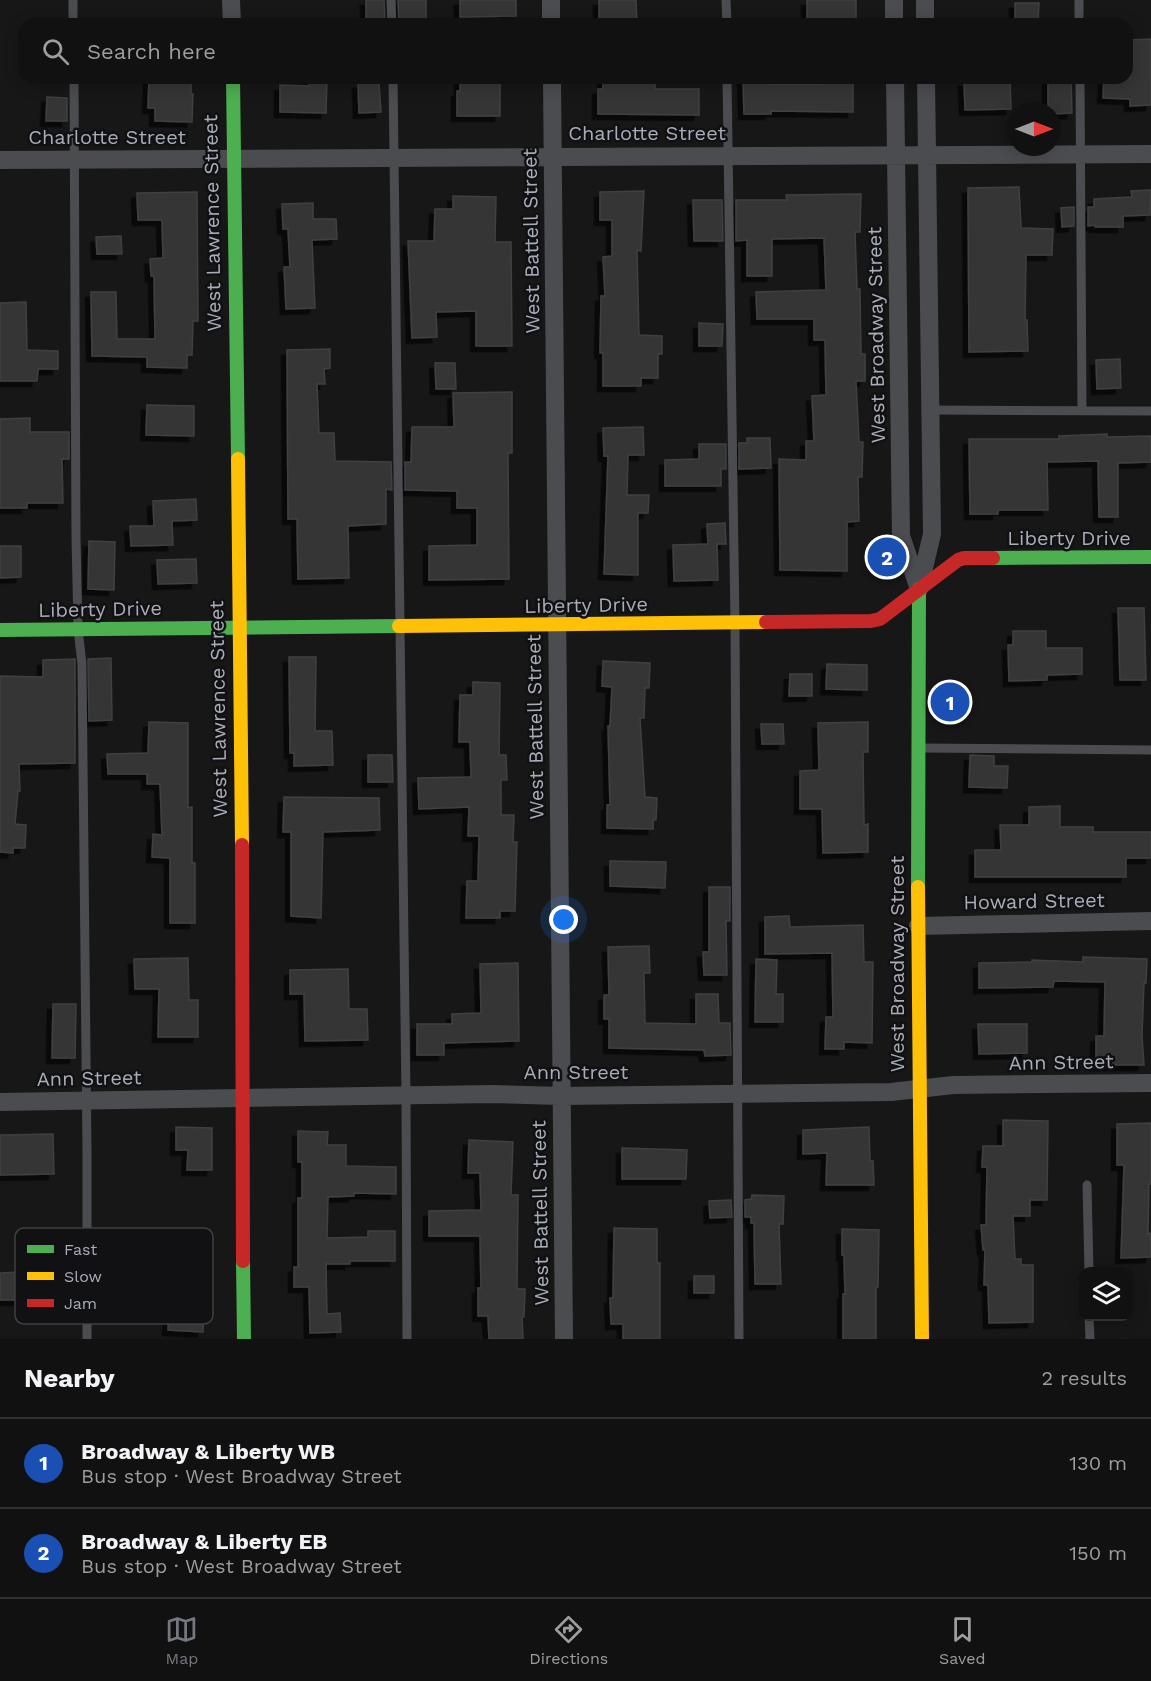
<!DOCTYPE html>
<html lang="en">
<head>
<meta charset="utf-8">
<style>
  body { margin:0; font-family:"Work Sans",sans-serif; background:#1a1a1a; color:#f1f3f6 }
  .controls { position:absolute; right:18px; bottom:18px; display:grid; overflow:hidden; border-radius:12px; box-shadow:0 3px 15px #0003 }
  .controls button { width:54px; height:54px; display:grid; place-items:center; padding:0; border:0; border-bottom:2px solid #303131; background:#111; color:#f1f3f6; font:30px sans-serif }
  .compass { position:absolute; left:1007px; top:102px; width:54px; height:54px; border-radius:50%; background:#111; box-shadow:0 3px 15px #0003; rotate:90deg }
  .you { position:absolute; left:564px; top:920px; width:21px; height:21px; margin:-15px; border:4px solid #fff; border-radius:50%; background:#1a73e8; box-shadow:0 0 0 9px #1a73e833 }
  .badge { display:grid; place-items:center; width:39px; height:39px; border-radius:50%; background:#757880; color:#fff; font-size:20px; font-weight:700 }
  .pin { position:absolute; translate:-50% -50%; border:3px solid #fff; box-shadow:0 2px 6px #0006 }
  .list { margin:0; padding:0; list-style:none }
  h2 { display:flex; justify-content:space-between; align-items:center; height:78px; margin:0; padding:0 24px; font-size:26px }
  h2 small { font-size:20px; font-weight:400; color:#9c9d9f }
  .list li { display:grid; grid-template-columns:39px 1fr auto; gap:18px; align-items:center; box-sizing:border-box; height:90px; padding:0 24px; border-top:2px solid #303131 }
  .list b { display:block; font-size:22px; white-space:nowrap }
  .list p { margin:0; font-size:20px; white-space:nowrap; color:#9c9d9f }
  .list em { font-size:20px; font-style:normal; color:#9c9d9f }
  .icon { flex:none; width:33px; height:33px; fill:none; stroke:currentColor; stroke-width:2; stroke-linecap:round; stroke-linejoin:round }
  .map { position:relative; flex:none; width:1151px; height:1339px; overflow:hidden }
  .search { position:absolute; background:#111; box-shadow:0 3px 15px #0003; left:18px; right:18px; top:18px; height:66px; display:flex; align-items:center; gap:15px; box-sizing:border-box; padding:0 21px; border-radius:18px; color:#9c9d9f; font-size:22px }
  .sheet { height:258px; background:#111 }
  nav { display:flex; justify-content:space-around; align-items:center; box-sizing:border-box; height:84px; border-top:2px solid #303131; background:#111; font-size:16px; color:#9c9d9f }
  nav a { display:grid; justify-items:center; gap:3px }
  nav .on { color:#757880 }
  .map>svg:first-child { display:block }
</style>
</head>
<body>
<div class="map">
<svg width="1151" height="1339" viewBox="0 0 1151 1339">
  <defs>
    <filter id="shadow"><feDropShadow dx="-5.5" dy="5.5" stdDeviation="0" flood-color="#0009"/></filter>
  </defs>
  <rect width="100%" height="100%" fill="#171717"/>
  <path fill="#353536" stroke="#3f4043" stroke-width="1.5" filter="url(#shadow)" d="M366,0h18l1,24h-19z
    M398,0h28v24h-27z
    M460,0h56v16l-56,1z
    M599,0h37l1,24h-38z
    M807,0h49v24h-49z
    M1015,3h24l-1,20 -23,-1z
    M1151,39v66l-21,1v-7l-27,-1 1,-20h26v-38z
    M149,78h42v16h2l-1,28 -37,-1v-13h-7z
    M309,78h18l-1,35 -46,-1v-27l29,1z
    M460,78h40v38h-43v-25h3z
    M603,78h52v11h44v26l-101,-1v-25h5z
    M743,78h27v6h53v-6h30v34l-82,-1v3h-27z
    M1048,78h23l1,35 -20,1v-3h-4z
    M1010,80l1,29 -46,1 -1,-29z
    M358,83h21l2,29 -22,1z
    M47,97l20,1v23h-21z
    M1019,187l2,41 32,1 -1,26h-26l-1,65h2l1,31 -59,1 -1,-164z
    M1151,190l-1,25 -27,1v11h-28v-2l-7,1v-19h6v-8l38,-2 -1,-6z
    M644,191l-3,60 -4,-1 2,85 23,1v18h-4v24h-17v8h-38v-33h-3l1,-57h4l-2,-39 9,-1v-36h-12v-28z
    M197,192l1,129h-5l-1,34h-5v13l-40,-1v-10l-55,-1 -1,-64h25l1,47h38l-1,-63h-3l-1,-17 13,-1 -1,-38h-24l-1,-27z
    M861,194l-1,38h-5l2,57h3l1,65h4v27h-9l3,61h4l-1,35h-4l1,44 -12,1v49l-67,-1 -1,-111 27,1v-19h8l-2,-45 14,-1 -1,-55h-11v-21h-57l-1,-27 70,-2 -2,-52 -52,1v37h-25v-36l-11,1v-41h51l-1,-5z
    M453,196l43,1 -1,45h16l1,104h-36v-35l-40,1 1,25 -25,1 -4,-97h26l1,-32h18z
    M693,200h29l1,41h-29z
    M313,203v16h23l1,20 -25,1 3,68 -29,1 -2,-42h6l-2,-38h-5l-1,-25z
    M1074,207v19l-12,1 -1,-19z
    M121,236l1,18h-25l-1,-17z
    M26,302l1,48 31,1v18h-20l-1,12h-37v-78z
    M699,323l24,1 -1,22h-23z
    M330,349v19l-6,1 1,15h-8l2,49h15l1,28 56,1 1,28 -6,-1v35l-38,2 1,52 -51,1 -1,-60h-9l-1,-169z
    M1120,359l1,29 -24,1 -1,-29z
    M435,363h20l1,26h-20z
    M512,392v61h-4l1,126 -80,1v-34l48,-1v-37h-20v-17l-52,-1v-28h6l1,-35h42l-1,-34z
    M147,405l47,1v30l-48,-1z
    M30,418v14h39v27h-7l1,44h-36v5h-27v-89z
    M643,427l1,28h-16l-1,40h22l-1,18h-10v62l-34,-1 4,-118h-4l-1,-28z
    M1107,434v3l44,-1v26l-33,1v54h-19l-1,-56 -51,1 1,48h-50v4h-28l-1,-75h90v-3z
    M747,438h23l1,30 -32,1v-26h8z
    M699,444h27v25h-5v17h-56v-26l34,-1z
    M196,499l1,21 -25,1 1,24 -42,1 -1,-20h24l-1,-25z
    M725,523l1,21h-9l1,36 -44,1 -1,-36 35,-1 -1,-20z
    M89,541l26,1 -1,48 -26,-1z
    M0,546h21v31l-21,1z
    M196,559l1,24 -39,1 -1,-24z
    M1118,608h26l2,72h-26z
    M1013,631h33v17h36v26l-35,1v5l-38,1 -1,-36h5z
    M289,657h27l-1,74h17l1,34 -39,1v-13h-4z
    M111,658l1,62 -23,1 -1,-62z
    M75,659v104l-56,1 1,27h-2l-3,33 11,1 -1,23h-12v5l-13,-1v-176l43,1v-17z
    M603,661l47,2 -1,25h-4l-1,30h-4l5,79 12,1 -1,22h-3v9l-46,-1v-23h3l-2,-79h2l2,-39 -10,-1z
    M827,664l40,1v25l-41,-1z
    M790,674h22v22h-23z
    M473,682l27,1 -1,72h7l1,25h-6v35h13l-1,27h4l-2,69h-15v7h-34l1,-37h11l1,-45h-11l1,-29 -50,2 -1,-31 53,-1 -1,-35h-11l1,-47h13z
    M149,722l39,1v85l4,-1v56h3v60h-25v-65l-18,-1 1,-23 9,1 -2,-51h-13v-10h-39l-1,-20 41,-1z
    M868,722v30h-5l1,73 4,-1v28l-45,1 -1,-44h-22v-38l19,-1 -1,-47z
    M761,724h22l1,20h-22z
    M368,755h24l1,27h-25z
    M970,755l24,1v10h14l-1,22 -38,-1z
    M284,797l95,1 1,32 -57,2 -2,86 -30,-2v-84h-8z
    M1060,806v21h33v5h58v26h-25v19h-151v-27h26l-1,-25h29v-18z
    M610,861l56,1 -1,26 -55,-2z
    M709,887h21v34h-4l1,54h-23l-1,-23h6z
    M789,916l1,11 73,-2 1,37h9l-1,81 -28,-1v7h-19l1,-32h7l-1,-64 -67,1v-37z
    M649,946l1,27h-6l1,50 51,1v-30h22l1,29h11l1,32 -26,1 -1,-6 -95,-2v-29h-5v-24h5l-1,-48z
    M1083,957l64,2 -1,24h-2l-2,53 2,29h-48v-29h8l1,-54 -51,-1 -1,6 -74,1v-25l53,-1v-2l51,2z
    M188,958l1,42h9v37h-40l1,-48h-24l-1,-30z
    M756,959l21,1 -1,34h7v28h-28z
    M518,963l1,78 -75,2v12h-27v-31h35v-10l29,-1 -1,-49z
    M348,969l1,40h18l1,31 -63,1 -1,-47h-14v-24z
    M53,1004h23l-1,54h-23z
    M978,1024h49v29l-48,1z
    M1003,1120l45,1 -1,79h-17v16h-17l2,43h6v6h12v57l-44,1 -1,-38h-4l1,-35h-2l-2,-25h5l1,-58h-5l1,-21h20z
    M1151,1123v61h-2l-1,50 3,-1v24l-30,1 3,-93h-7v-41z
    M176,1127l36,1v42h-25l1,-20h-12z
    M869,1127l1,34h3l1,24h-48l1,-32 -24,1v-24z
    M298,1131l30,1 -1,13h19v21l50,1v27l-42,-1v3l-26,1 -1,41 41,-1v-6h27v30h-45v3h-24l1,50 13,-1 1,19 -31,1 -1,-46h-15v-20h4v-69h4v-36h-4z
    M53,1134l1,40 -54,1v-40z
    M469,1140l44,2 -2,53h7l-1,94h8l-1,28h-2l1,22h-34l-1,-23h-10v-28h3l-1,-52h-51v-25l52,-1 -1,-37h-12z
    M622,1148l65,2 -1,29h-64z
    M752,1195l32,1 -1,28h-4l2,60h-26l-1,-61h-3v-6h-6v-17l6,-1z
    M731,1200l1,17 -22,1 -1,-17z
    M614,1228l43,1v34h3v76h-37v-15h-12l-1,-26h3z
    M842,1229l37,1 -1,57h-2v52h-33v-45h2l-1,-39h-2z
    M20,1272l1,28h-21v-27z
    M694,1276h20v17h-20z
    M169,1310l35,1 -1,21 -35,-2z"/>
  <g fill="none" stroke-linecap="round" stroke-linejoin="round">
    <path stroke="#4b4c50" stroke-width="9" d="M73,0v24
      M391,0l1,24
      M726,0l1,24
      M1079,0v24
      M74,78l2,459 2,92 4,35 5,488v187
      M393,78l13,1018 1,243
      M727,78l8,545 4,716
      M1080,78l2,332
      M930,410l221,1
      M921,748l230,2
      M1087,1185l2,87
      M1089,1316l1,23"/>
    <path stroke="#4b4c50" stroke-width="18" d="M231,0l1,24
      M551,0v24
      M894,0v24
      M925,0v24
      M552,78l12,1261
      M895,78l6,458 18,53
      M0,160l1151,-6
      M919,589l13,-55 -6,-456
      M918,926l233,-5
      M0,1102l492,-8 69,2 330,-4 62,-7 198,-2"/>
    <path stroke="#4caf50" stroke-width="14" d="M233,78l5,381
      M993,558l158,-1
      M0,630l399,-4
      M918,887l1,-298
      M243,1261l1,78"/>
    <path stroke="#ffc107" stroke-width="14" d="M238,459l4,386
      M399,626l367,-4
      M918,887l4,452"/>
    <path stroke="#c62828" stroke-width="14" d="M766,622l105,-1 9,-2 78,-59 6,-2h29
      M242,845l1,416"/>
  </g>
  <g text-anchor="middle" stroke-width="5" stroke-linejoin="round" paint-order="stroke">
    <g font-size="20" fill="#a8adb8" stroke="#111113">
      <text x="647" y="140">Charlotte Street</text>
      <text x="107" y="144">Charlotte Street</text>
      <text transform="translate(212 223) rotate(-91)" y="7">West Lawrence Street</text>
      <text transform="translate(531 241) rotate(-91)" y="7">West Battell Street</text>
      <text transform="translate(876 335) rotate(-91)" y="7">West Broadway Street</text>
      <text x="1069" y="545">Liberty Drive</text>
      <text transform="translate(586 605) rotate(-1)" y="7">Liberty Drive</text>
      <text transform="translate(100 609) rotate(-1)" y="7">Liberty Drive</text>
      <text transform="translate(218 709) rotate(-91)" y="7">West Lawrence Street</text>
      <text transform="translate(535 727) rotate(-91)" y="7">West Battell Street</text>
      <text transform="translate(1034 901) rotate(-1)" y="7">Howard Street</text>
      <text transform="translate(897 964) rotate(-90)" y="7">West Broadway Street</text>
      <text transform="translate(1061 1062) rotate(-1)" y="7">Ann Street</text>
      <text x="576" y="1079">Ann Street</text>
      <text transform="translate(89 1078) rotate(-1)" y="7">Ann Street</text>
      <text transform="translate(540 1213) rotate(-91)" y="7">West Battell Street</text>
    </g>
  </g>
  <rect x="15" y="1228" width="198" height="96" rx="9" fill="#111113" stroke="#3e4045" stroke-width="1.5"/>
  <rect x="27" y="1245" width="27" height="8" fill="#4caf50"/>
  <rect x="27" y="1272" width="27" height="8" fill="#ffc107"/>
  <rect x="27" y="1299" width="27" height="8" fill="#c62828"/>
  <g font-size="16" fill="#a8adb8">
    <text x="64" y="1255">Fast</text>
    <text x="64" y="1282">Slow</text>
    <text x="64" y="1309">Jam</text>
  </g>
</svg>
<div class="controls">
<button><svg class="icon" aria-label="layers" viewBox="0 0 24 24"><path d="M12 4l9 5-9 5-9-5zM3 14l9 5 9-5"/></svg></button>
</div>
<svg class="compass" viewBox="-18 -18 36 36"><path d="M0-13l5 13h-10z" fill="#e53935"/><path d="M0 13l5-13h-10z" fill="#9c9d9f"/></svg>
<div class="you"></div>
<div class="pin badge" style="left:950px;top:702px;background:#1a4fb4">1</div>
<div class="pin badge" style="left:887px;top:557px;background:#1a4fb4">2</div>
<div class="search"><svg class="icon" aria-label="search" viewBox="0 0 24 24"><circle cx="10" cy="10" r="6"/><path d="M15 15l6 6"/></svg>Search here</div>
</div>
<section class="sheet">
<h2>Nearby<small>2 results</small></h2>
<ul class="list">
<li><span class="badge" style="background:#1a4fb4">1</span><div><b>Broadway &amp; Liberty WB</b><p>Bus stop · West Broadway Street</p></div><em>130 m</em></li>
<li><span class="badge" style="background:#1a4fb4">2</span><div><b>Broadway &amp; Liberty EB</b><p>Bus stop · West Broadway Street</p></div><em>150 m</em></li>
</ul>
</section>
<nav>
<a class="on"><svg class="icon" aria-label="map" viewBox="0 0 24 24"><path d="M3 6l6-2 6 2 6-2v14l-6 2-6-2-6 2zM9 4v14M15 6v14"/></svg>Map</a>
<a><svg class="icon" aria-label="directions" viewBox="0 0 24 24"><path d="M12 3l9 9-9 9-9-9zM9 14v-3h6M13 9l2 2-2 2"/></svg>Directions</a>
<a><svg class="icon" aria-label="saved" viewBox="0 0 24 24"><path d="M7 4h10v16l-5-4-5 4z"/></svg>Saved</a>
</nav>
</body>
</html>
